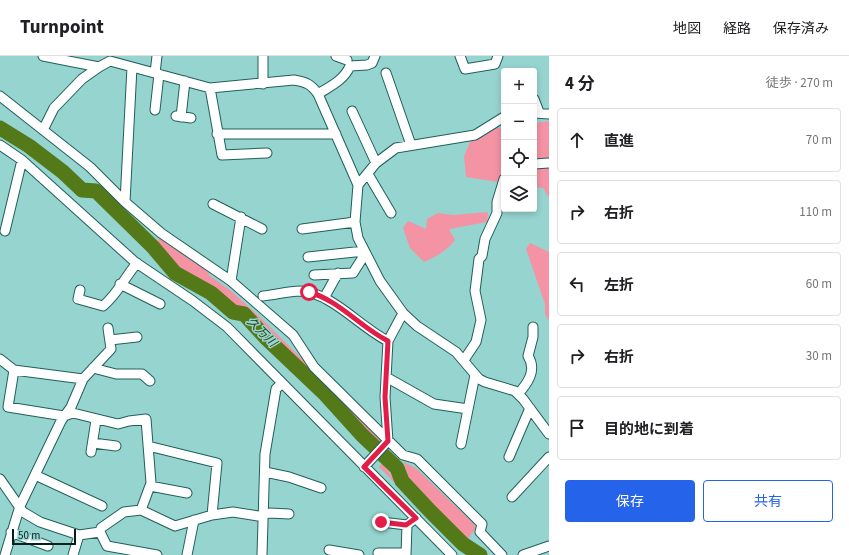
<!DOCTYPE html>
<html lang="ja">
<head>
<meta charset="utf-8">
<style>
  body { margin:0; font-family:"Source Sans 3","Noto Sans JP",sans-serif; background:#f6f6f6; color:#202124 }
  .controls { position:absolute; right:12px; top:12px; display:grid; overflow:hidden; border-radius:4px; box-shadow:0 2px 6px #0003 }
  .controls button { width:36px; height:36px; display:grid; place-items:center; padding:0; border:0; border-bottom:1px solid #e0e0e0; background:#fff; color:#202124; font:20px sans-serif }
  .scale { position:absolute; left:12px; bottom:10px; width:64px; box-sizing:border-box; padding-left:4px; border:2px solid #051f1e; border-top:0; font-size:11px; line-height:14px; white-space:nowrap; color:#051f1e; -webkit-text-stroke:3px #96d4cf; paint-order:stroke }
  .stop { position:absolute; width:12px; height:12px; margin:-9px; border:3px solid #e11d48; border-radius:50%; background:#fff }
  .stop.end { background:#e11d48; border-color:#fff; box-shadow:0 1px 4px #0008 }
  .list { margin:0; padding:0; list-style:none }
  h2 { display:flex; justify-content:space-between; align-items:center; height:52px; margin:0; padding:0 16px; font-size:17px }
  h2 small { font-size:13px; font-weight:400; color:#757577 }
  .list li { display:grid; grid-template-columns:26px 1fr auto; gap:12px; align-items:center; box-sizing:border-box; height:64px; margin:0 8px 8px; padding:0 8px; border:1px solid #e0e0e0; border-radius:4px }
  .list b { display:block; font-size:15px; white-space:nowrap }
  .list em { font-size:13px; font-style:normal; color:#757577 }
  .actions { display:flex; gap:8px; padding:12px 16px }
  .actions a { flex:1; padding:9px 0; border:1px solid #2563eb; border-radius:4px; text-align:center; font-size:14px; color:#2563eb }
  .actions .main { background:#2563eb; color:#fff }
  .icon { flex:none; width:22px; height:22px; fill:none; stroke:currentColor; stroke-width:2; stroke-linecap:round; stroke-linejoin:round }
  .map { position:relative; flex:none; width:549px; height:499px; overflow:hidden }
  header { display:flex; align-items:center; gap:24px; box-sizing:border-box; height:56px; padding:0 20px; background:#fff; border-bottom:1px solid #e0e0e0 }
  header strong { font-size:19px }
  nav { display:flex; gap:22px; margin-inline-start:auto; font-size:14px }
  main { display:flex }
  aside { flex:1; background:#fff }
  .map>svg:first-child { display:block }
</style>
</head>
<body>
<header>
<strong>Turnpoint</strong>
<nav><a>地図</a><a>経路</a><a>保存済み</a></nav>
</header>
<main>
<div class="map">
<svg width="549" height="499" viewBox="0 0 549 499">
  <rect width="100%" height="100%" fill="#96d4cf"/>
  <path fill="#f493a4" d="M549,65v77l-6,-10 -9,-1v-64z
    M504,71v56l-38,-6 -2,-21 11,-25z
    M488,156l-1,10 -38,7 6,11c-7,10 -19,17 -31,22l-14,-14 -7,-20 5,-7 18,8 1,-10 11,-6 15,2z
    M160,180l44,29 6,11 20,14 30,27 107,107 15,16 -4,4 -7,-7 -6,-2 -40,-47 -29,-26 -10,-12 -45,-43v3c-13,-3 -17,-12 -27,-20 -20,-15 -49,-20 -57,-48z
    M530,187l19,9v69l-4,-7v-10l-19,-55z
    M404,406l13,7 55,53 4,6 -7,9 1,6 -7,-3 -57,-58v-10z
    M381,408l3,1 7,10 72,72 11,8h-8l-87,-88z"/>
  <g fill="none" stroke-linecap="round" stroke-linejoin="round">
    <path stroke="#537919" stroke-width="15" d="M0,72l29,18 34,26 19,18 14,1 57,56 22,26 36,20 22,19 11,2 21,23 59,56 38,42 35,33 5,13 29,31 32,32 17,11"/>
    <defs>
      <path id="minor" d="M43,0l56,11 11,-6 100,27 84,-8c12,2 17,4 24,14l40,91 -3,37 3,16 22,43 23,32 14,13 39,26 23,27 6,3 30,9 8,8 26,35
        M263,0v28
        M336,0l11,4
        M460,0l5,13 30,-5 3,-8
        M350,10l17,-1 5,-2 3,-7
        M155,17l2,-17
        M386,17l25,72
        M210,32l12,67 45,-2
        M318,38c13,-8 26,-14 32,-28
        M0,40l90,71 35,35 36,31 70,48 62,54 21,32 89,88 14,4 65,65 -2,8 22,23
        M534,43l5,13
        M155,54l4,-36
        M352,55l24,52
        M534,57l15,1
        M176,60l15,2
        M181,61l4,-36
        M43,74l11,-22 28,-29 17,-12
        M217,78h119
        M0,89l22,15 113,102 58,39 34,26 225,228
        M534,108l15,-1
        M368,118l23,39
        M358,129l18,-22 20,-15 79,-13 29,-18
        M125,146l7,-135
        M213,148l49,25
        M302,173l53,-7
        M5,175l17,-71
        M308,201l56,-6
        M314,219l39,-2 12,-19
        M231,225l10,-64
        M120,228l40,20
        M80,234l-2,9 25,7c14,-11 22,-29 34,-43
        M263,240c12,-1 25,-5 37,-5 31,1 61,37 88,50
        M324,242l14,-25
        M110,284l27,-3
        M0,303l14,11 69,9
        M464,304l12,-18 5,-22 -6,-29 4,-32 3,-3 3,-17 12,-26v-11l7,-23
        M93,312l23,6h26l8,7
        M14,314l-6,37 56,9 9,-3 45,11 11,-3 17,-2 5,64 -10,27 34,16 37,-11 21,-3 25,4 12,-3 19,1
        M386,321l48,27 34,5
        M518,338c10,-11 19,-24 10,-38l5,-19v-10
        M93,387l23,3
        M461,388l14,-69
        M148,390l69,17 -5,52
        M91,396l5,-32
        M509,401l21,-49
        M364,411l24,-26 -3,-44 3,-56 15,-28
        M265,416l24,5 32,11
        M35,419l67,31
        M0,423l23,33 17,10 39,13 21,-3 7,14 50,9
        M150,430l37,7
        M512,441l37,-40
        M381,466l26,3
        M11,476l37,14
        M100,476l1,-4 23,-16 17,-2
        M329,494l30,5
        M378,497h28
        M5,499l15,-49 41,-85 10,-14 12,-28 28,-30 -3,-21
        M73,499l6,-20
        M187,499l7,-35
        M262,499l3,-101 11,-65 6,-6
        M406,499l1,-30 9,-7
        M523,499l26,-9"/>
    </defs>
    <use href="#minor" stroke="#205f5b" stroke-width="11"/>
    <use href="#minor" stroke="#fff" stroke-width="9"/>
  </g>
  <g fill="none" stroke-linecap="round" stroke-linejoin="round">
    <path stroke="#e11d48" stroke-width="5" d="M309,236c31,9 51,35 79,49l-3,56 3,44 -24,26 52,51 -10,7 -25,-3"/>
  </g>
  <g text-anchor="middle" stroke-width="3" stroke-linejoin="round" paint-order="stroke">
    <g font-size="12" font-style="italic" fill="#293d0c" stroke="#96d4cf">
      <text transform="translate(262 276) rotate(45)" y="4">久万川</text>
    </g>
  </g>
</svg>
<div class="controls">
<button>+</button>
<button>−</button>
<button><svg class="icon" aria-label="locate" viewBox="0 0 24 24"><circle cx="12" cy="12" r="6"/><path d="M12 2v4M12 18v4M2 12h4M18 12h4"/></svg></button>
<button><svg class="icon" aria-label="layers" viewBox="0 0 24 24"><path d="M12 4l9 5-9 5-9-5zM3 14l9 5 9-5"/></svg></button>
</div>
<div class="scale">50 m</div>
<div class="stop" style="left:309px;top:236px"></div>
<div class="stop end" style="left:381px;top:466px"></div>
</div>
<aside>
<h2>4 分<small>徒歩 · 270 m</small></h2>
<ul class="list">
<li><svg class="icon" aria-label="ahead" viewBox="0 0 24 24"><path d="M12 20V5M6 11l6-6 6 6"/></svg><div><b>直進</b></div><em>70 m</em></li>
<li><svg class="icon" aria-label="right" viewBox="0 0 24 24"><path d="M7 20v-9h11M14 6l5 5-5 5"/></svg><div><b>右折</b></div><em>110 m</em></li>
<li><svg class="icon" aria-label="left" viewBox="0 0 24 24"><path d="M17 20v-9H6M10 6l-5 5 5 5"/></svg><div><b>左折</b></div><em>60 m</em></li>
<li><svg class="icon" aria-label="right" viewBox="0 0 24 24"><path d="M7 20v-9h11M14 6l5 5-5 5"/></svg><div><b>右折</b></div><em>30 m</em></li>
<li><svg class="icon" aria-label="arrive" viewBox="0 0 24 24"><path d="M6 21V4h12l-3 4 3 4H6"/></svg><div><b>目的地に到着</b></div></li>
</ul>
<div class="actions"><a class="main">保存</a><a>共有</a></div>
</aside>
</main>
</body>
</html>
